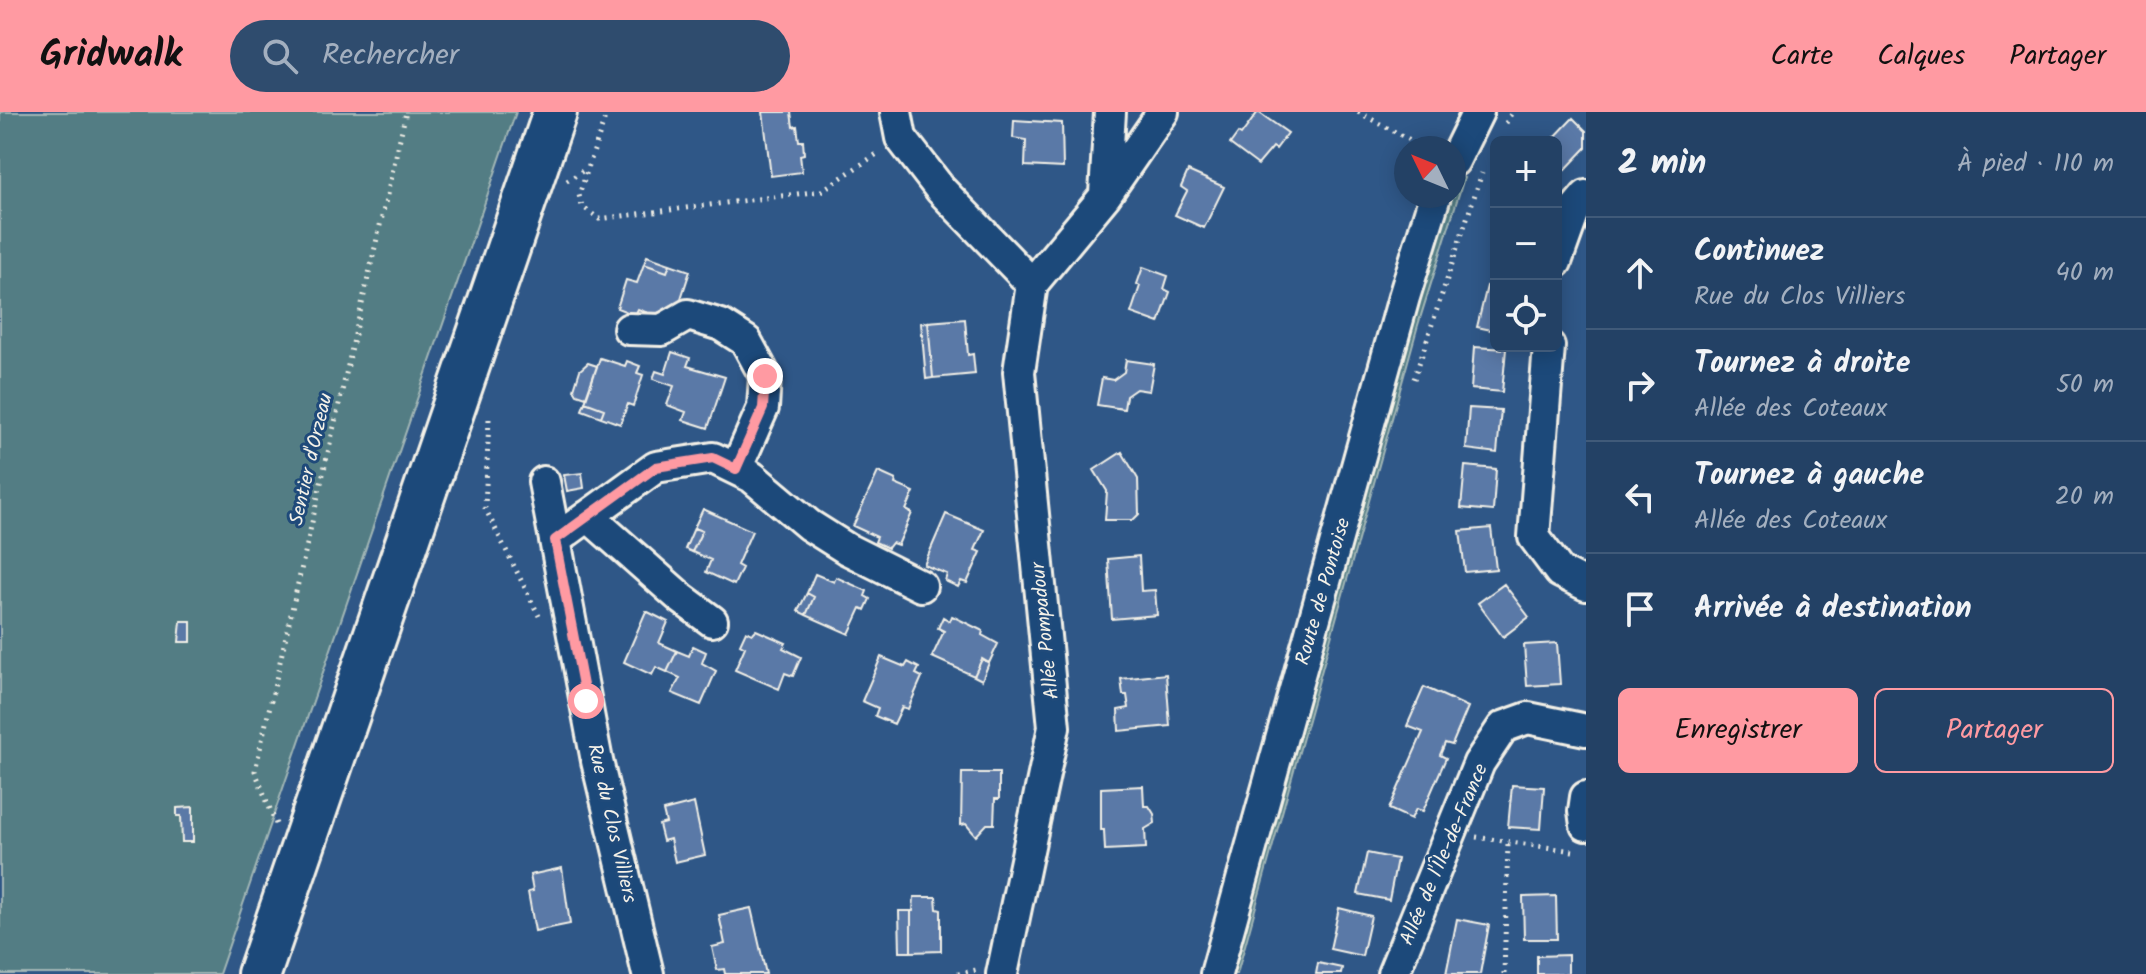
<!DOCTYPE html>
<html lang="fr">
<head>
<meta charset="utf-8">
<style>
  body { margin:0; font-family:Kalam,sans-serif; background:#2f4c6e; color:#f1f3f6 }
  .controls { position:absolute; right:24px; top:24px; display:grid; overflow:hidden; border-radius:12px; box-shadow:0 4px 20px #0003 }
  .controls button { width:72px; height:72px; display:grid; place-items:center; padding:0; border:0; border-bottom:2px solid #405a79; background:#234165; color:#f1f3f6; font:40px sans-serif }
  .compass { position:absolute; left:1394px; top:24px; width:72px; height:72px; border-radius:50%; background:#234165; box-shadow:0 4px 20px #0003; rotate:313deg }
  .stop { position:absolute; width:24px; height:24px; margin:-18px; border:6px solid #ff9aa2; border-radius:50%; background:#fff }
  .stop.end { background:#ff9aa2; border-color:#fff; box-shadow:0 2px 8px #0008 }
  .list { margin:0; padding:0; list-style:none }
  h2 { display:flex; justify-content:space-between; align-items:center; height:104px; margin:0; padding:0 32px; font-size:34px }
  h2 small { font-size:26px; font-weight:400; color:#a3afbf }
  .list li { display:grid; grid-template-columns:52px 1fr auto; gap:24px; align-items:center; box-sizing:border-box; height:112px; padding:0 32px; border-top:2px solid #405a79 }
  .list b { display:block; font-size:30px; white-space:nowrap }
  .list p { margin:0; font-size:26px; white-space:nowrap; color:#a3afbf }
  .list em { font-size:26px; font-style:normal; color:#a3afbf }
  .actions { display:flex; gap:16px; padding:24px 32px }
  .actions a { flex:1; padding:18px 0; border:2px solid #ff9aa2; border-radius:12px; text-align:center; font-size:28px; color:#ff9aa2 }
  .actions .main { background:#ff9aa2; color:#111 }
  .icon { flex:none; width:44px; height:44px; fill:none; stroke:currentColor; stroke-width:2; stroke-linecap:round; stroke-linejoin:round }
  .map { position:relative; flex:none; width:1586px; height:862px; overflow:hidden }
  header { display:flex; align-items:center; gap:48px; box-sizing:border-box; height:112px; padding:0 40px; background:#ff9aa2; color:#111 }
  header strong { font-size:38px }
  nav { display:flex; gap:44px; margin-inline-start:auto; font-size:28px }
  .search { width:560px; height:72px; background:#2f4c6e; display:flex; align-items:center; gap:20px; box-sizing:border-box; padding:0 28px; border-radius:44px; color:#a3afbf; font-size:30px }
  main { display:flex }
  aside { flex:1; background:#234165 }
  .map>svg:first-child { display:block }
</style>
</head>
<body>
<header>
<strong>Gridwalk</strong>
<div class="search"><svg class="icon" aria-label="search" viewBox="0 0 24 24"><circle cx="10" cy="10" r="6"/><path d="M15 15l6 6"/></svg>Rechercher</div>
<nav><a>Carte</a><a>Calques</a><a>Partager</a></nav>
</header>
<main>
<div class="map">
<svg width="1586" height="862" viewBox="0 0 1586 862">
  <rect width="100%" height="100%" fill="#2f5787"/>
  <filter id="ink" filterUnits="userSpaceOnUse"><feTurbulence type="fractalNoise" baseFrequency=".0125" numOctaves="2"/><feDisplacementMap in="SourceGraphic" scale="16" xChannelSelector="R" yChannelSelector="G"/><feConvolveMatrix kernelMatrix="1 2 1 2 8 2 1 2 1" color-interpolation-filters="sRGB"/></filter>
  <g filter="url(#ink)">
    <path fill="#527d84" stroke="#a3b7b6" stroke-width="2" d="M0,0h516l-297,862h-219z
      M1457,64l7,2 -46,147 -181,649h-8l182,-652 40,-126h3z"/>
    <path fill="#5a79a7" stroke="#f4f1e8" stroke-width="2" d="M763,0h28l2,15 4,-1 2,15h4l1,13 -4,1 2,17 -31,4z
      M1258,0l30,21 -12,16 -3,-2 -15,18 -28,-21 8,-11 3,2z
      M1573,6l13,13v17l-21,22 -9,-8v-20h-6z
      M1014,8l48,3 1,45 -38,-2 1,-26 -13,-2z
      M1188,59l36,16 -20,41 -29,-13 12,-24 -6,-4z
      M647,144l23,8 -3,8 -23,-8z
      M644,152l23,8 3,-8 20,7 -17,52 -35,-14 -3,6 -18,-7 9,-28 11,3z
      M1143,155l25,9 -4,13 6,3 -11,31 -28,-10 9,-27 -3,-2z
      M1487,174l9,2v43l-19,-4z
      M965,207l3,36 5,-1 2,20 -42,4 -5,-56z
      M928,210l5,56 -7,1 -5,-56z
      M1474,235l32,2 -4,43 -31,-3z
      M672,240l18,6 -3,8 38,11 -17,51 -25,-8 3,-8 -19,-7 7,-19 -21,-7 3,-8 9,3z
      M600,246l25,8 2,-5 13,5 -3,7 6,2 -10,31 -5,-2 -8,20 -19,-7 3,-8 -19,-7z
      M1126,248l28,4 -5,27 -13,-2 -10,7 -2,13 -27,-4 5,-27 11,2 11,-8z
      M588,251l9,3 -11,31 -9,-3 -3,-5 6,-19z
      M585,290l19,7 -3,8 -19,-7z
      M1469,296l32,2 -4,43 -31,-4z
      M1122,340l16,27 1,35 -6,6h-28l2,-29 -13,-21z
      M1465,354l31,3 -3,42 -32,-3z
      M878,360l18,8 -1,4 19,8 -8,18 6,3 -14,32 -6,-2 -4,5 -13,-6 2,-5 -24,-11z
      M582,361l2,15 -17,3 -3,-16z
      M703,397l49,22 -15,34 5,3 -8,17 -28,-13 5,-12 -19,-8 10,-21 -8,-3z
      M946,402l38,16 -9,20 6,2 -14,31 -6,-2 -3,6 -13,-6 2,-7 -23,-9z
      M694,416l8,3 -10,21 -7,-3z
      M1491,416l5,41 -31,3 -5,-41z
      M1139,444l2,35 14,-1 2,25 -45,4 -4,-60z
      M815,462l19,8 2,-5 31,14 -2,5 5,3 -5,11 -4,-2 -12,26 -43,-19 8,-18 -7,-4z
      M1504,472l25,33 -26,20 -25,-34z
      M807,481l7,4 -8,18 -8,-4z
      M646,499l22,11 -9,21 18,8 -10,21 -11,-5 -4,8 -28,-13z
      M952,504l31,15 -1,4 16,9 -9,19 -7,-4 -8,17 -42,-19 12,-26 -6,-3 5,-11 7,4z
      M181,509h10v21h-12z
      M756,518l30,13 -3,5 18,9 -8,19 -8,-3 -6,16 -44,-19 10,-23 -5,-3 6,-13 6,3z
      M1557,531l3,41 -33,2 -3,-41z
      M693,534l13,6 -4,11 14,8 -15,34 -29,-12 8,-15 -13,-6 10,-21 12,5z
      M881,545l24,10 3,-5 11,6 -3,6 6,3 -14,32 -6,-2 -8,17 -19,-8 3,-8 -16,-7z
      M982,547l7,4 -7,17 -8,-4z
      M1166,562l4,52 -51,5 -1,-21 11,-2 -2,-13h-4l-2,-16z
      M1424,575l44,20 -16,38 -7,-2 -5,12 6,3 -23,53 -7,-2 -5,10 -22,-10 34,-77 -16,-6z
      M962,661h37v26h-4l-1,25h-7l-11,12 -10,-12 -5,1z
      M1512,673l32,2 -3,42 -33,-2z
      M1143,674l1,20h5l5,8 1,9 -10,6 1,19 -41,2 -1,-20h-3v-42z
      M694,691l11,52 -30,7 -5,-23 -7,2 -4,-16 7,-2 -3,-12z
      M193,695v35h-11l-1,-26h-4v-8z
      M1367,741l30,6 -8,41 -31,-6z
      M562,756l8,56 -35,7 -7,-39 5,-1 -3,-16z
      M1556,784l1,43h-33l-1,-42z
      M914,785h22l1,12 4,1v41l-30,1v-41h2z
      M751,796l15,66h-41l-1,-5 -7,1 -5,-23 13,-3 -6,-29z
      M1339,796l32,8 -9,40 -32,-7z
      M899,799h12v41h-11z
      M1457,807l32,6 -9,49h-34z
      M1568,843v19h-31v-18z
      M1318,851l24,5 -1,6h-25z"/>
    <g fill="none" stroke-linecap="round" stroke-linejoin="round">
      <defs>
        <path id="minor" d="M896,0l5,26 40,52 91,94
          M1454,49l24,-49
          M1105,82l5,-82
          M1556,150l19,-53 11,-13
          M629,217l33,1 26,-15 33,10 25,16 19,35 -2,32 -27,61
          M1549,234l-15,191 26,35 26,13
          M544,370l53,279 51,213
          M588,404l93,82 31,23
          M555,428l101,-73 57,-9 39,19 57,48 38,24 74,37
          M1586,685l-2,14 2,14
          M1002,862l52,-247 -35,-355 13,-88 73,-88 58,-84
          M1216,862l188,-677 31,-101
          M1393,862l86,-211 24,-36 25,-9 58,12"/>
        <path id="secondary" d="M259,862l296,-862"/>
      </defs>
      <use href="#minor" stroke="#f4f1e8" stroke-width="36"/>
      <use href="#secondary" stroke="#f4f1e8" stroke-width="48"/>
      <path stroke="#f4f1e8" stroke-width="5" stroke-dasharray="2 6" stroke-linecap="butt" d="M607,0l-28,83 3,11 17,13 222,-28 59,-39
        M1358,0l67,36
        M1506,11l6,-11
        M567,69l20,-13
        M1414,267l68,-206
        M489,307l-4,89 54,108
        M276,712l-21,-53 151,-659
        M1476,725l97,14
        M958,862l18,-4
        M1504,862l4,-131"/>
      <use href="#minor" stroke="#1f4a7a" stroke-width="30"/>
      <use href="#secondary" stroke="#1f4a7a" stroke-width="42"/>
    </g>
  </g>
  <g fill="none" stroke-linecap="round" stroke-linejoin="round" filter="url(#ink)">
    <path stroke="#ff9aa2" stroke-width="10" d="M586,589l-31,-161 101,-73 57,-9 23,11 27,-61 2,-32"/>
  </g>
  <g text-anchor="middle" stroke-width="6" stroke-linejoin="round" paint-order="stroke">
    <g font-size="20" fill="#f4f1e8" stroke="#1f4a7a">
      <text transform="translate(310 347) rotate(-77)" y="7">Sentier d'Orzeau</text>
      <text transform="translate(1322 479) rotate(-74)" y="7">Route de Pontoise</text>
      <text transform="translate(1044 519) rotate(-96)" y="7">Allée Pompadour</text>
      <text transform="translate(613 711) rotate(77)" y="7">Rue du Clos Villiers</text>
      <text transform="translate(1443 742) rotate(-67)" y="7">Allée de l'Île-de-France</text>
    </g>
  </g>
</svg>
<div class="controls">
<button>+</button>
<button>−</button>
<button><svg class="icon" aria-label="locate" viewBox="0 0 24 24"><circle cx="12" cy="12" r="6"/><path d="M12 2v4M12 18v4M2 12h4M18 12h4"/></svg></button>
</div>
<svg class="compass" viewBox="-18 -18 36 36"><path d="M0-13l5 13h-10z" fill="#e53935"/><path d="M0 13l5-13h-10z" fill="#a3afbf"/></svg>
<div class="stop" style="left:586px;top:589px"></div>
<div class="stop end" style="left:765px;top:264px"></div>
</div>
<aside>
<h2>2 min<small>À pied · 110 m</small></h2>
<ul class="list">
<li><svg class="icon" aria-label="ahead" viewBox="0 0 24 24"><path d="M12 20V5M6 11l6-6 6 6"/></svg><div><b>Continuez</b><p>Rue du Clos Villiers</p></div><em>40 m</em></li>
<li><svg class="icon" aria-label="right" viewBox="0 0 24 24"><path d="M7 20v-9h11M14 6l5 5-5 5"/></svg><div><b>Tournez à droite</b><p>Allée des Coteaux</p></div><em>50 m</em></li>
<li><svg class="icon" aria-label="left" viewBox="0 0 24 24"><path d="M17 20v-9H6M10 6l-5 5 5 5"/></svg><div><b>Tournez à gauche</b><p>Allée des Coteaux</p></div><em>20 m</em></li>
<li><svg class="icon" aria-label="arrive" viewBox="0 0 24 24"><path d="M6 21V4h12l-3 4 3 4H6"/></svg><div><b>Arrivée à destination</b></div></li>
</ul>
<div class="actions"><a class="main">Enregistrer</a><a>Partager</a></div>
</aside>
</main>
</body>
</html>
